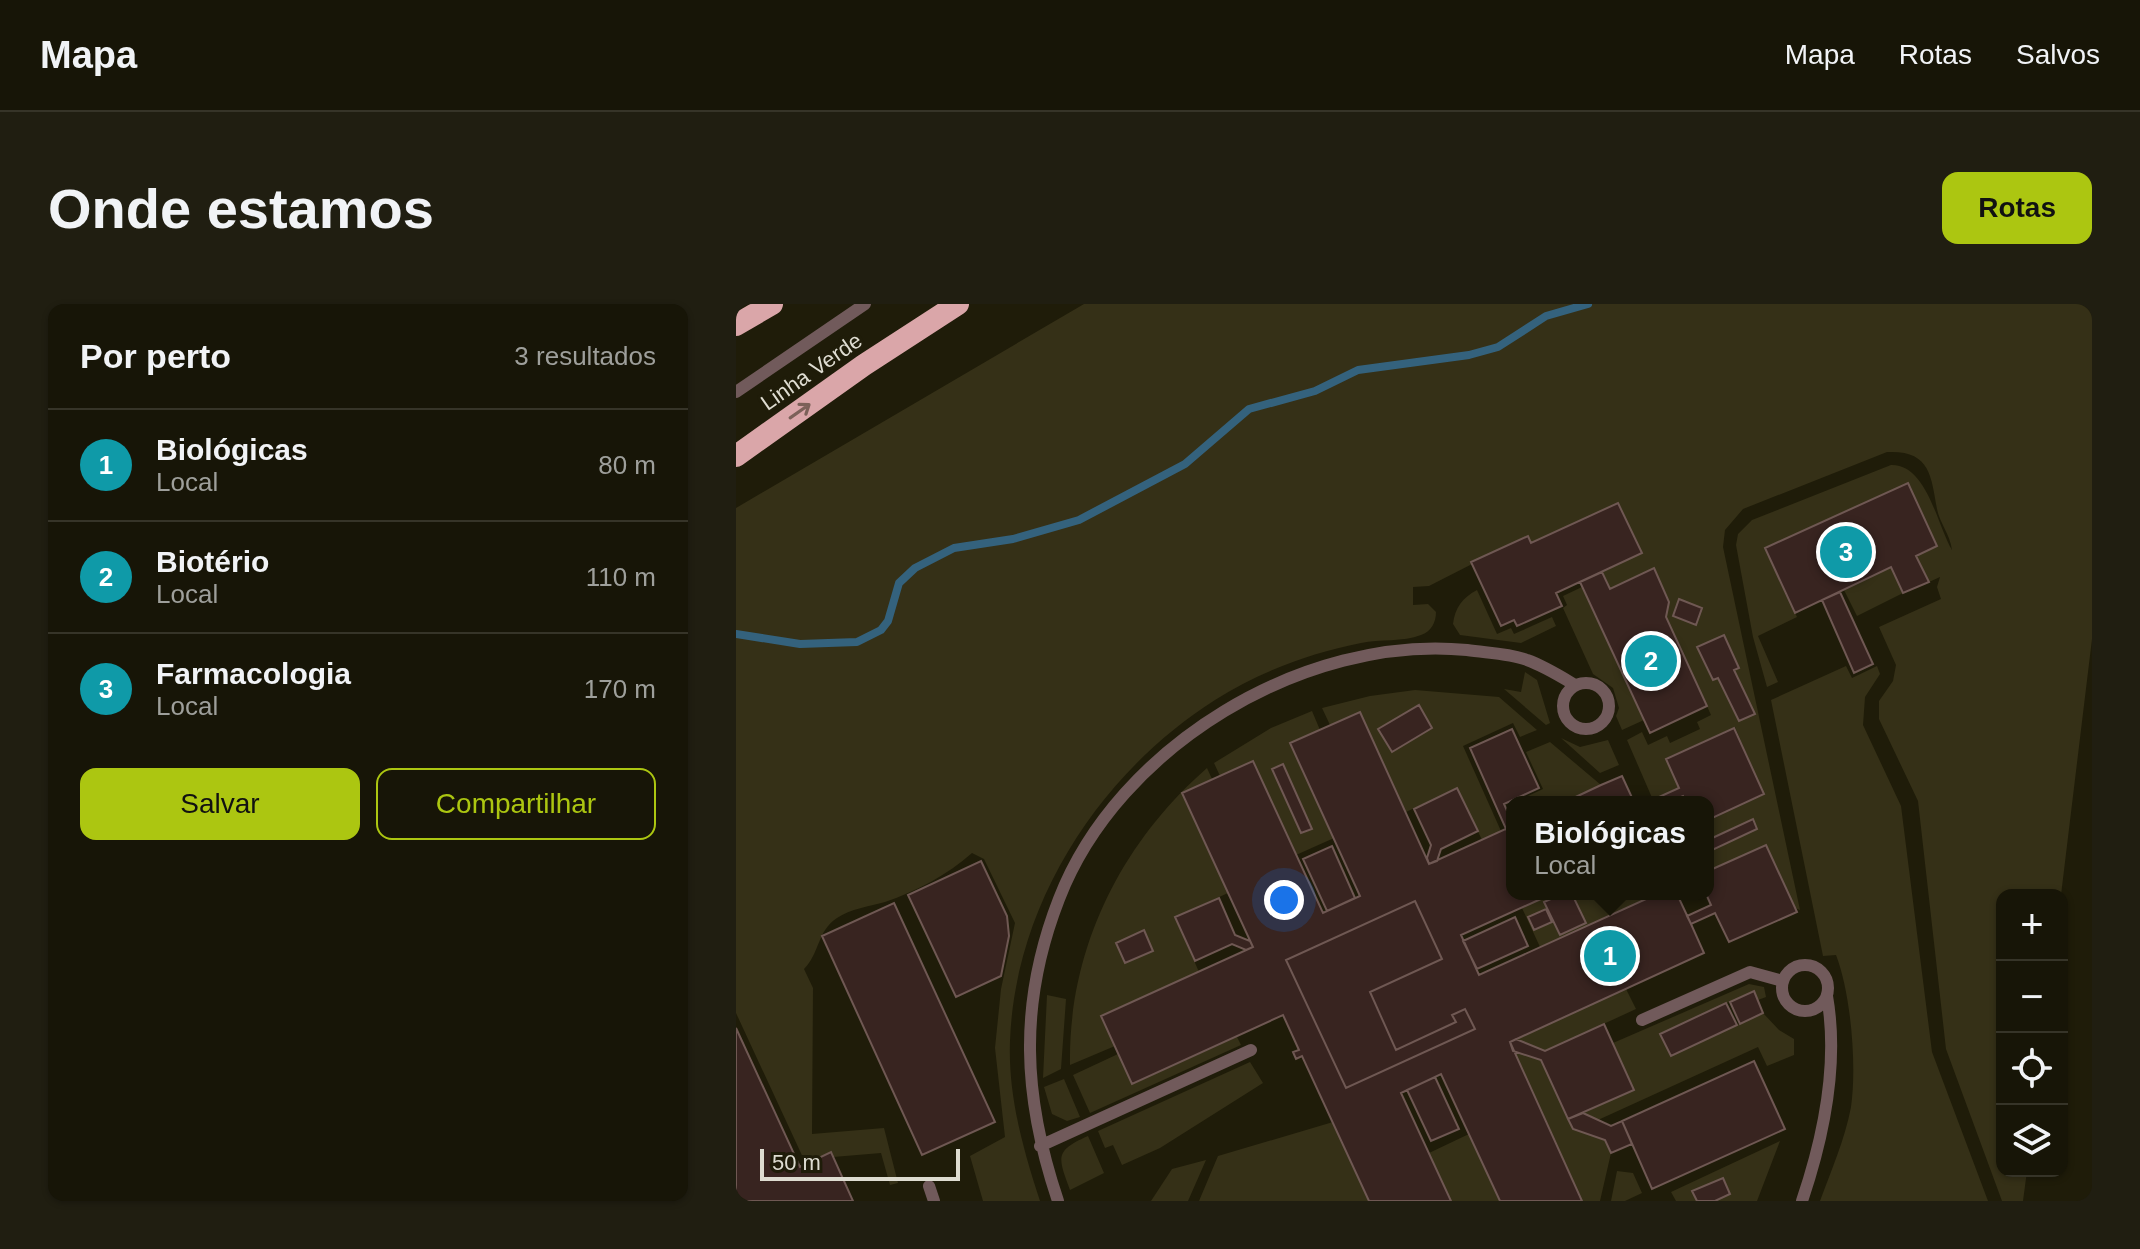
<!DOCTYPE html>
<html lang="pt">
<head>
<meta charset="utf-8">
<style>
  body { margin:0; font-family:Arial,sans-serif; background:#201e11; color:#f1f3f6 }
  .controls { position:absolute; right:24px; bottom:24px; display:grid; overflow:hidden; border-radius:16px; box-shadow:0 2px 6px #0004 }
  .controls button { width:72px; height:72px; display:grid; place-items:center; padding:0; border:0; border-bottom:2px solid #363428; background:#171507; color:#f1f3f6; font:40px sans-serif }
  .scale { position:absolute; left:24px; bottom:20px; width:200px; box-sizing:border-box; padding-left:8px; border:4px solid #dedcd1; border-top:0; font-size:22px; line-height:28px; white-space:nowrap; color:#dedcd1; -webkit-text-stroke:6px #1f1c09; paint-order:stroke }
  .you { position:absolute; left:548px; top:596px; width:28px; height:28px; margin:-20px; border:6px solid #fff; border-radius:50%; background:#1a73e8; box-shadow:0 0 0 12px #1a73e833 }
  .badge { display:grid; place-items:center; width:52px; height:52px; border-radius:50%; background:#acc611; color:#fff; font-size:26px; font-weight:700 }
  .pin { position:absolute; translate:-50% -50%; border:4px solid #fff; box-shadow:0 2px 8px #0006 }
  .popup { position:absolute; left:770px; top:492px; width:208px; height:104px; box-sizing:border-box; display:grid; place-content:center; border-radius:16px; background:#171507; filter:drop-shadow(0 2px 6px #0005); font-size:26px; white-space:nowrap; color:#9e9f9b }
  .popup b { font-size:30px; color:#f1f3f6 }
  .popup::after { content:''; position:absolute; left:50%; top:100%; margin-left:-16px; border:16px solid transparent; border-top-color:#171507 }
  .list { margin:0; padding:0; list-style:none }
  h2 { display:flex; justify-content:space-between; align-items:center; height:104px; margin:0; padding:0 32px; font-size:34px }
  h2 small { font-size:26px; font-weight:400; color:#9e9f9b }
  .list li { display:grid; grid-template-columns:52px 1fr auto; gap:24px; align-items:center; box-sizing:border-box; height:112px; padding:0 32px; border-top:2px solid #363428 }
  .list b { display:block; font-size:30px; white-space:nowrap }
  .list p { margin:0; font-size:26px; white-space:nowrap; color:#9e9f9b }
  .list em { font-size:26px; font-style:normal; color:#9e9f9b }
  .actions { display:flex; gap:16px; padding:24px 32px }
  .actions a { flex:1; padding:18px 0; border:2px solid #acc611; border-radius:16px; text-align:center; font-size:28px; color:#acc611 }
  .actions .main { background:#acc611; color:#111 }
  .icon { flex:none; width:44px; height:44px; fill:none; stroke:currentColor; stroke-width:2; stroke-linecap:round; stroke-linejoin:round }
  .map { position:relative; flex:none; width:1356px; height:897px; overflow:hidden; border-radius:16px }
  header { display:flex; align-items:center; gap:48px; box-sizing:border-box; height:112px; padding:0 40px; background:#171507; border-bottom:2px solid #363428 }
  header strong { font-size:38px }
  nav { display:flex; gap:44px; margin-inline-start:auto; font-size:28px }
  .intro { display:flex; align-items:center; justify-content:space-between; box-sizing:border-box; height:192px; padding:0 48px }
  h1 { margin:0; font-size:56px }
  .button { padding:20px 36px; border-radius:16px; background:#acc611; color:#111; font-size:28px; font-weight:700 }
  main { display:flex; gap:48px; padding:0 48px }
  aside { flex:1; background:#171507; border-radius:16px; box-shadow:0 2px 6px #0004 }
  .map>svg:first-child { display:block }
</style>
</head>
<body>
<header>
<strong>Mapa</strong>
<nav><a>Mapa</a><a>Rotas</a><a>Salvos</a></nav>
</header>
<div class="intro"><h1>Onde estamos</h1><a class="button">Rotas</a></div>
<main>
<aside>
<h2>Por perto<small>3 resultados</small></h2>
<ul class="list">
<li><span class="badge" style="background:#0f9aa8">1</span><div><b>Biológicas</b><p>Local</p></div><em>80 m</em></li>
<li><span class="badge" style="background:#0f9aa8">2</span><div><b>Biotério</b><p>Local</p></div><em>110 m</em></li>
<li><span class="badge" style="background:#0f9aa8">3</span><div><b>Farmacologia</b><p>Local</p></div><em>170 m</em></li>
</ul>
<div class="actions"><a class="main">Salvar</a><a>Compartilhar</a></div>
</aside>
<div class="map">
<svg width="1356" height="897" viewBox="0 0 1356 897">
  <rect width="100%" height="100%" fill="#1f1c09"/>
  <path fill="#353017" d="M348,0h1008v335l-31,256h-59v276h25l-4,30h-21l-56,-152 -28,-248 -39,-82v-18l14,-20 3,-16 -17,-38 62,-28 -4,-12 3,-10 -11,5 -13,-26 21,-10 -29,-63 -143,65 32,69 -39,19 20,46 -11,5 -14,-50 -17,-92 2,-11 14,-14 139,-55c36,-1 46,60 61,85 -2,-16 -12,-26 -15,-41 -6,-34 -7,-59 -50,-57l-144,57 -18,21 -2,17 77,363 -92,-39v-50l56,-26 -29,-68 -69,31 13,30 -26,12 -26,-60 15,-8 6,13 19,-9 3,7 30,-14 -3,-7 14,-7 -45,-98 3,-15 -8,-19h-6l-5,-13 -40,19 -8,-17 39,-19 -110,-10 -4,-7 -98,50 -16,1v18l15,-1 8,8c0,10 -5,20 -15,23 -18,7 -41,4 -60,8 -51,10 -102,29 -146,57 -115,73 -200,203 -205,341 -2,55 13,108 30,160h-57l-13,-45 35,-19 -10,-89 6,-59 14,-66 -31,-64 -12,-6c-25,22 -55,38 -87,49 -15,4 -35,7 -48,16 -20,13 -17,35 -33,51l9,19 -1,146 72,-6 14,55 -8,2 -9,-32 -48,4 -3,-4 -24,11 -70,-151v-505z
    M1155,263l12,26 -46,23 -13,-26z
    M846,283l62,133 -22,10 -6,-14 3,-8 -6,-20 -20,-14 -30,-66 4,-3 -4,-9z
    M741,286l20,44 14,-6 3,6 38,-17 4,9 -35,17 -61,-8 -7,-11c2,-16 9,-26 24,-34z
    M1110,362l6,12 25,-12 3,8 -15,23 -2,28 38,81 31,246 56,149h-168c11,-30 25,-62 31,-94 6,-41 0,-113 -15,-152l-13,1 -52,-256z
    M789,368l12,8 13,43 -4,2 -42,-36 17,3z
    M679,386l84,7 38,33 -17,7 -7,-14 -50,23 38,85 -19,9 -25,-52 -51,24 -46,-100 -30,13 -8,-17 48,-12z
    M576,407l8,19 -30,14 44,94 -38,17 -43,-94 -33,15 -6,-13 57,-35z
    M825,434l19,9 28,-7 11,25 -19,8z
    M814,438l51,43 -36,17h-50l28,-13 -17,-37z
    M471,464l5,11 -30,15 46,99 -53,24 24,55 -98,44 14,30 -45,19c-2,-116 51,-222 137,-297z
    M816,590h105l-117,53 -18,-39z
    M1013,680l15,3 2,10 -8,3 -5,-9 -92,43 9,21 93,-42 16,17 15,9v16l-27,11 -9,-19 -160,73 -15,-7 51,-23 -21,-47z
    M890,685l10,20 -91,42 -29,-12z
    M311,691l19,4 -5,70 -18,9z
    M501,733l4,8 -151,68 -17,-38 45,-21 15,30z
    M777,747l28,9 32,69 32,11 6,13 -11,48h-18z
    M514,758l13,21 -103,65 -38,17 -9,-20 -8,3 -7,-17z
    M328,775l16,38 -13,4 -15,-7 -8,-27z
    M597,818l36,79h-170l19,-45z
    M733,830l31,67h-49l-22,-48z
    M352,832l16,37 -34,17c-12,-33 -16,-39 18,-54z
    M1044,837l-23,60h-81l-5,-9z
    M470,856l-18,41h-37l21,-32z
    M881,867l16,2 9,20 -17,8h-14z"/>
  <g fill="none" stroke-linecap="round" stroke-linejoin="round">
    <path stroke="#34627d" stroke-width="8" d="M0,330l64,10 57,-2 24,-12 7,-9 11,-38 16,-15 39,-20 59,-9 66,-19 106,-56 64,-55 66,-18 43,-21 111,-15 29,-8 48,-31 42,-12"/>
  </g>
  <path fill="#382420" stroke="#6f5853" stroke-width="2" fill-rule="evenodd" d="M1172,179l29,63 -21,10 13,26 -26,11 -12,-26 -96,46 -30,-65z
    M882,199l24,50 -86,40 6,13 -45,20 -3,-6 -13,6 -30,-64 57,-26 3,7z
    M918,264l15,34 -3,15 41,89 -57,27 -70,-151 22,-10 8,17z
    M1104,288l33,72 -19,9 -32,-73z
    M943,295l23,9 -6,17 -23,-9z
    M988,331l15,33 -5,2 21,44 -16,7 -21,-43 -5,2 -16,-33z
    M683,401l13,23 -40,24 -14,-23z
    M624,408l69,152 83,-38v68h40l-91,41 18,40 178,-81h20l14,30 13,29 -194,89 72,159h-82l-59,-127 -40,19 50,108h-82l-67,-145 -6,3 -3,-7 6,-2 -16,-35 -151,69 -31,-68 152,-69 -71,-154 71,-32 70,152 37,-17 -70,-153zM679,597l27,58 -72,33 26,58 60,-28 -4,-7 13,-6 10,20 -129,59 -60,-128z
    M998,424l30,66 -56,26v-18h-22l-3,-6 -14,6h-21l31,-14 -13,-29z
    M776,425l27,59 -35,16 8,18 -6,7 -36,-81z
    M547,460l29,65 -11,4 -29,-64z
    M886,472l12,26h-69l36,-17z
    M721,484l21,43 -37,18 -4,12 -8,3 -2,-6 4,-13 -17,-36z
    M1017,515l4,10 -49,23v-12z
    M1030,541l31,67 -68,30 -14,-29 -24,11 -4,-8 24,-11 -5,-11 2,-23z
    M596,542l23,52 -28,13 -24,-52z
    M245,557l26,55 2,20 -8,40 -45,21 -48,-102z
    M826,590h10l14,29 -26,12 -16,-33z
    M483,594l16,37 15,6 3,6 -7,3 -14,-6 -37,17 -20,-44z
    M679,597l27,58 -72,33 26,58 60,-28 -4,-7 13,-6 10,20 -129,59 -60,-128z
    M158,599l101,219 -73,33 -100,-219z
    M810,605l6,13 -18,8 -6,-13z
    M779,613l13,29 -51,23 -14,-28z
    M408,626l9,21 -28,12 -9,-20z
    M1018,687l9,22 -23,11 -10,-22z
    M990,699l11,22 -66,31 -11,-22z
    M868,720l30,66 -66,29 -27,-59 -28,-9 -3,-9 6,-3 29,12z
    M0,724l64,139 31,-15 22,49h-117z
    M1018,757l31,68 -133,60 -30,-68z
    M699,773l24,52 -28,12 -24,-51z
    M847,809l28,13 11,-5 10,23 -21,9 -6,-13 -32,-11 -5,-10z
    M987,874l7,16 -15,7h-18l-5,-10z"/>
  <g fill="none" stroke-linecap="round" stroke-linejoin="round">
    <path stroke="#715a5b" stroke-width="12" d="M0,88l129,-88
      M827 402a23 23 0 1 1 46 0a23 23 0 1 1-46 0Z
      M1046 684a23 23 0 1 1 46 0a23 23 0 1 1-46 0Z
      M906,716l108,-48 33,9
      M304,842l211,-96
      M193,882l5,15
      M322,897c-35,-104 -40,-197 1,-302 59,-153 246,-265 408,-249 20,3 42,3 60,10 17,6 33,16 48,25
      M1066,897c22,-65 37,-137 25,-205"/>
    <path stroke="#daa6a9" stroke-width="22" d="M0,21l36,-21
      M0,152l128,-91 94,-61"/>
  </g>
  <defs><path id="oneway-shaft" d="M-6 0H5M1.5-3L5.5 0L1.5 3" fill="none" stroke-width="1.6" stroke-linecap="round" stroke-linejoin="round" transform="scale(2)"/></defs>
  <use stroke="#7c6159" href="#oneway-shaft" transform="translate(64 107) rotate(-35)"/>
  <g text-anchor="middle" stroke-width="6" stroke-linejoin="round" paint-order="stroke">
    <g font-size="22" fill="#dedcd1" stroke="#1f1c09">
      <text transform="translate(75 67) rotate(-35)" y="8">Linha Verde</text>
    </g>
  </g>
</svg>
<div class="controls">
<button>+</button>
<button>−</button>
<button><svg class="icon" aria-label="locate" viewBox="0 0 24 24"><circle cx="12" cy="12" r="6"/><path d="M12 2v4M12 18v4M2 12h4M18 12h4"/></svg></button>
<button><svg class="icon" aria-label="layers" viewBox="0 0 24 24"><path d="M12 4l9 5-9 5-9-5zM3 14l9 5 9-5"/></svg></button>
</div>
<div class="scale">50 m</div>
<div class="you"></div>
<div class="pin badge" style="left:874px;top:652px;background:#0f9aa8">1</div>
<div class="popup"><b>Biológicas</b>Local</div>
<div class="pin badge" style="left:915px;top:357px;background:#0f9aa8">2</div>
<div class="pin badge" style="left:1110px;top:248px;background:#0f9aa8">3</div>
</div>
</main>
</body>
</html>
